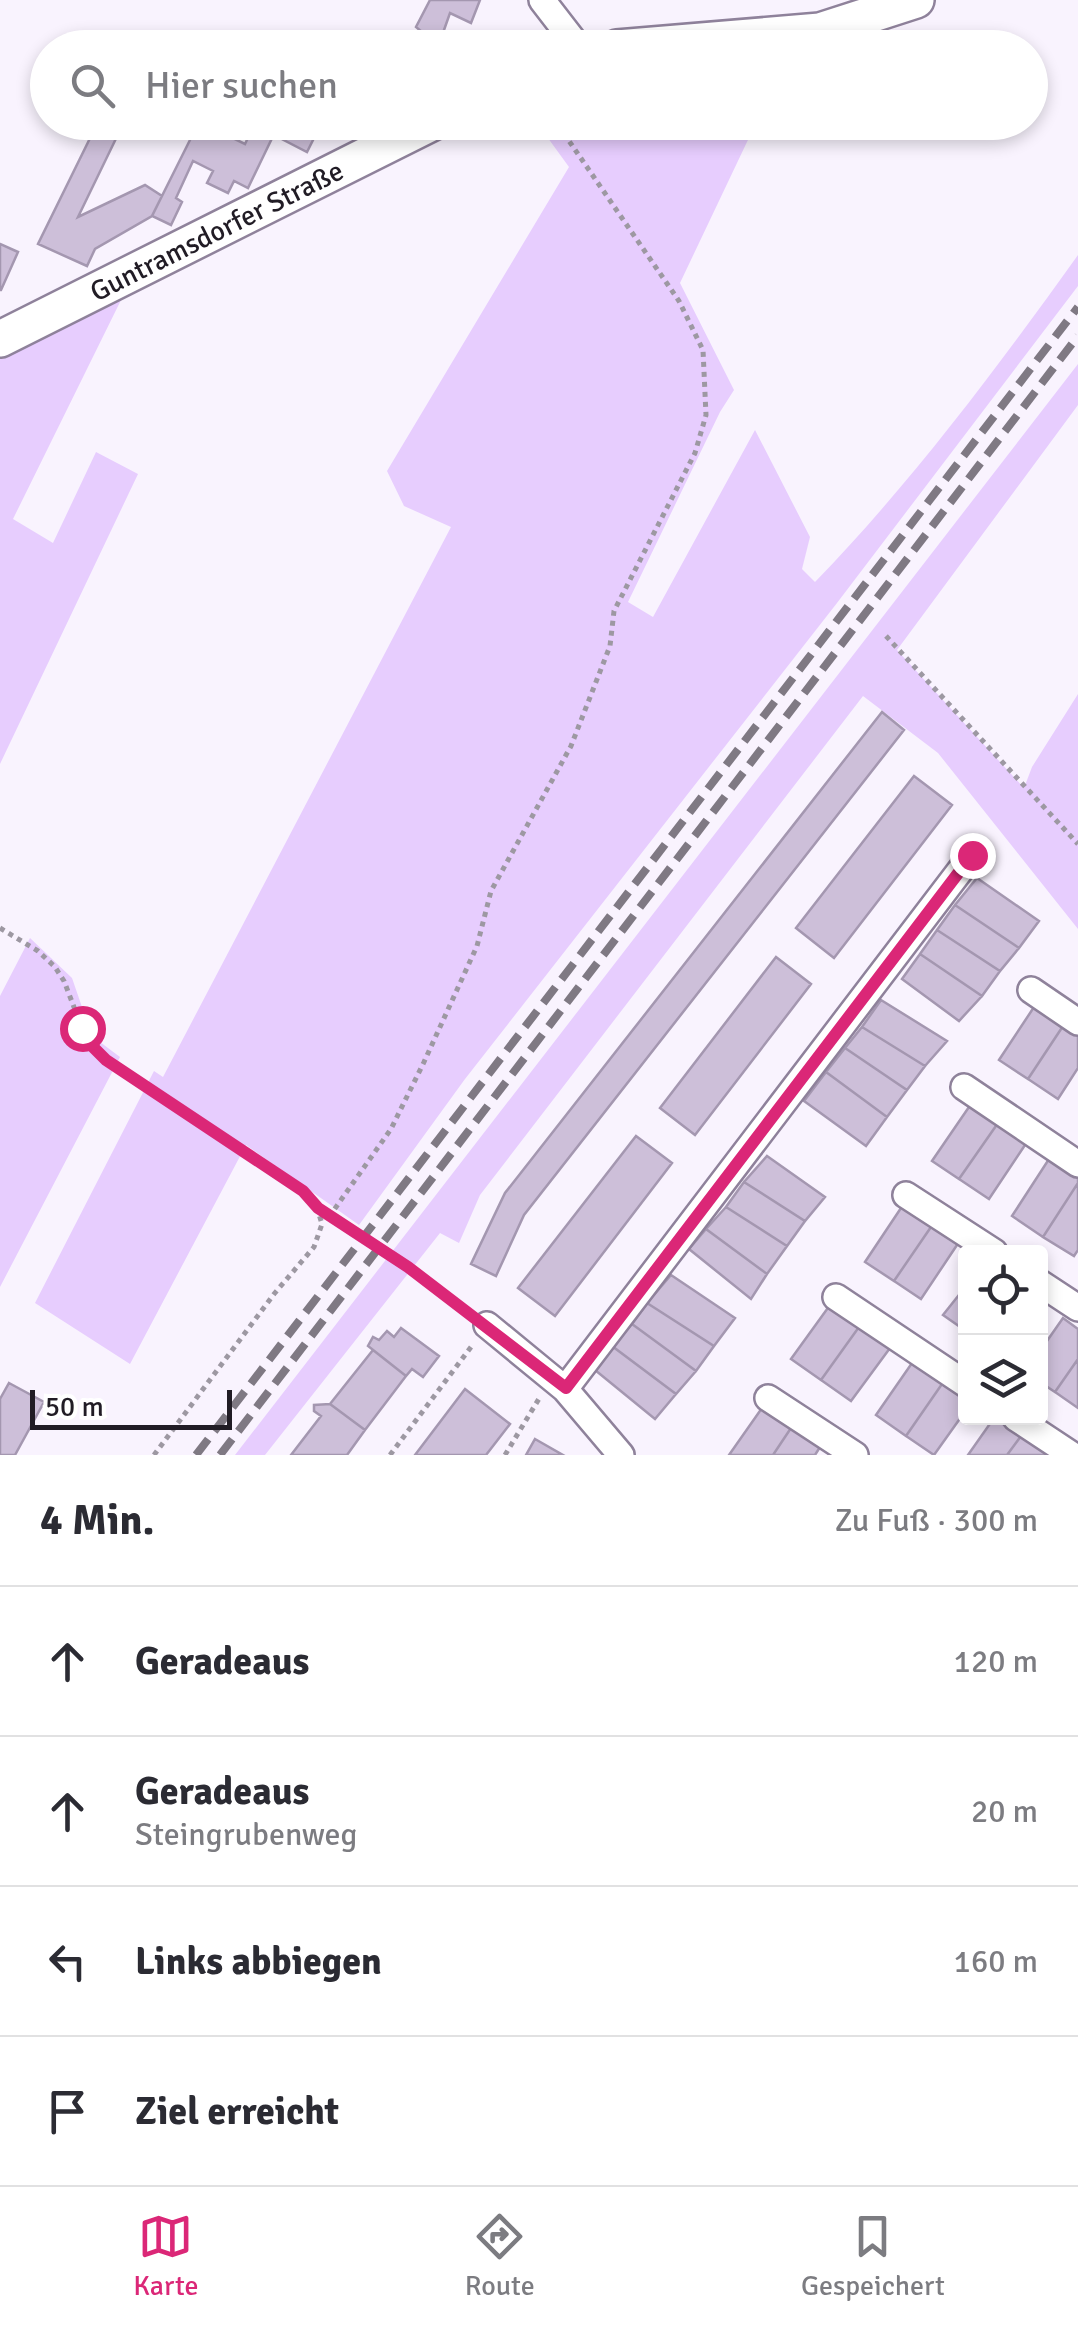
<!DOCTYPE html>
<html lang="de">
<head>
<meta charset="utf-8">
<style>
  body { margin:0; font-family:Signika,sans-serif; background:#f7f7f7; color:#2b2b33 }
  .controls { position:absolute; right:30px; bottom:30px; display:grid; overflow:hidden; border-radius:10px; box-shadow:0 5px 15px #0003 }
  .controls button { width:90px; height:90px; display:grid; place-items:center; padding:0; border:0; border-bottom:2px solid #e1e1e2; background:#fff; color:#2b2b33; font:50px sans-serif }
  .scale { position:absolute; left:30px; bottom:25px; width:202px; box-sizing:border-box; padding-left:10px; border:5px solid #211c25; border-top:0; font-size:28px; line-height:35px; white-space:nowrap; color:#211c25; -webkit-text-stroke:8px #fff; paint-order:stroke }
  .stop { position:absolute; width:30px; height:30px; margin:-22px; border:8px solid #db2777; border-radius:50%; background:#fff }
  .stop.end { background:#db2777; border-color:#fff; box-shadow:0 2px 10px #0008 }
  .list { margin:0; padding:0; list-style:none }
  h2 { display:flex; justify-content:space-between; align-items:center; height:130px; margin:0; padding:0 40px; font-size:42px }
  h2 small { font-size:32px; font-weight:400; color:#7c7c81 }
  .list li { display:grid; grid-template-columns:65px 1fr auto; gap:30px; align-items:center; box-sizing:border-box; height:150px; padding:0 40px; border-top:2px solid #e1e1e2 }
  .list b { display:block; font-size:38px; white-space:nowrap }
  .list p { margin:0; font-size:32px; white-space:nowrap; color:#7c7c81 }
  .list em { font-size:32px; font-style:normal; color:#7c7c81 }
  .icon { flex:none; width:55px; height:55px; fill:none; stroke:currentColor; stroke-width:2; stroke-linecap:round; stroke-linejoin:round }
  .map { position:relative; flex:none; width:1078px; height:1455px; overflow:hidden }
  .search { position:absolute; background:#fff; box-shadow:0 5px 15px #0003; left:30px; right:30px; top:30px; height:110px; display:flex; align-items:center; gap:25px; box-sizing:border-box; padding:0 35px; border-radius:55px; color:#7c7c81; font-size:38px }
  .sheet { height:730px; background:#fff }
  nav { display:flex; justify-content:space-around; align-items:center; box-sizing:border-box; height:140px; border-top:2px solid #e1e1e2; background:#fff; font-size:28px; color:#7c7c81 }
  nav a { display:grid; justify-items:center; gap:5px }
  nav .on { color:#db2777 }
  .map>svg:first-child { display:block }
</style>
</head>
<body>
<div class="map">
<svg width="1078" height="1455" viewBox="0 0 1078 1455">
  <rect width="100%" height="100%" fill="#f9f3fe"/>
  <path fill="#e7cdfe" d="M537,123h219l-76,160 54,107 -14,22 -92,190 25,15 102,-187 55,107 -8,32 13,13c97,-100 182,-214 263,-327v31l-241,317 -372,476 -106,146 -113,-80 -116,219 -95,-61 119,-232 9,6 288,-550 -47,-21 -17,-35 182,-304z
    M122,298l-109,221 40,24 43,-91 42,22 -138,290v-406z
    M1078,364v41l-181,245 127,138 8,-21 46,-73v235l-140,-176 -75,-57 -383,499 -21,48 -19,-10 -175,222h-30z
    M30,938l42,40 20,58 28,21 -120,230v-291z"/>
  <path fill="#cdbfd9" stroke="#a497b0" stroke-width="2.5" d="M430,0h50l-9,23 -21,-10 -6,17 10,18h-35l-3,-7 7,-8 -7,-6z
    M98,122h26l-46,95 67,-32 17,11 -10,20 -57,33 -8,17 -49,-22z
    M199,122h25l-4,10 25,12 9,-19 20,9 -26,54 -14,-7 -6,12 -21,-10 6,-12 -20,-10 -17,37 6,4 -11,23 -19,-9z
    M284,122h38l-15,30 -31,-16z
    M0,244l18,8 -17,38h-1z
    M882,712l22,18 -380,485 -28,61 -25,-12 34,-71z
    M914,776l38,29 -118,153 -38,-30z
    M977,878l62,43 -20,27 -64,-43z
    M955,905l64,43 -19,23 -63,-41z
    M937,930l63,41 -18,25 -62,-42z
    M920,954l62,42 -23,25 -57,-42z
    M776,957l35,27 -116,151 -35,-27z
    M881,1000l66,41 -22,25 -63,-39z
    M1036,1004l29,19 -37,56 -29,-19z
    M1065,1023l13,8v37l-20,31 -30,-20z
    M862,1027l63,39 -18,24 -62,-42z
    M845,1048l62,42 -20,27 -61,-45z
    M826,1072l61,45 -21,29 -62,-45z
    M971,1104l27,19 -39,56 -27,-18z
    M998,1123l29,19 -38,57 -30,-20z
    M636,1136l36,27 -117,153 -37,-28z
    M767,1156l58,41 -20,24 -61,-39z
    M1049,1159l29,19v5l-35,54 -31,-21z
    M744,1182l61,39 -18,25 -61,-39z
    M1078,1183v67l-4,6 -31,-19z
    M903,1205l30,19 -39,57 -29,-19z
    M726,1207l61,39 -20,28 -61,-45z
    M933,1224l26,18 -38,57 -27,-18z
    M706,1229l61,45 -16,25 -62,-50z
    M671,1275l64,43 -21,28 -67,-43z
    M966,1286v45l-23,-16z
    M647,1303l67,43 -18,25 -64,-47z
    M830,1305l29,22 -38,53 -30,-21z
    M1063,1318l15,11v30l-23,33 -15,-10v-31z
    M632,1324l64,47 -20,23 -64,-48z
    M859,1327l31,21 -39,53 -30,-21z
    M401,1328l38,28 -16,21 -11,-8 -6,7 -38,-30 5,-9 6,3 8,-9 7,6z
    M612,1346l64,48 -21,25 -60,-49z
    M373,1350l33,26 -41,54 -35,-26z
    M1078,1359v49l-23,-16z
    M912,1363l30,21 -36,52 -30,-21z
    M9,1383l35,19 -29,53h-15v-56z
    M942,1384l24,16v10l-32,45 -28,-19z
    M465,1389l45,35 -24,31h-71z
    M330,1404l35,26 -18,25h-56l30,-39 -7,-5v-6z
    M762,1408l29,20 -18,27h-44z
    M994,1418l27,18 -14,19h-39z
    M791,1428l29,19 -5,8h-42z
    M1021,1436l27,19h-41z
    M535,1439l28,16h-37z"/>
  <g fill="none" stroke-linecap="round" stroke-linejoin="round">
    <defs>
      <path id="street" d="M542,0l37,48
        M1031,990l47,32
        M964,1087l114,77
        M906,1195l88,57
        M1040,1283l38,25
        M836,1297l130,87
        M487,1325l78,64 56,66
        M565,1389l407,-534
        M768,1398l87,57
        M1016,1418l56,37"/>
      <g id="secondary">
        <path d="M617,48l203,-17 96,-31"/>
        <path id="s1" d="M0,339l433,-217"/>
      </g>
    </defs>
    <use href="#street" stroke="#8f829b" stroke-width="30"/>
    <use href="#secondary" stroke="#8f829b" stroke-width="40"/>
    <path stroke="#9d98a2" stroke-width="5" stroke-dasharray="5 5" stroke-linecap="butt" d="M886,636l192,208
      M0,928l38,23 17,16 9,14 18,47 24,33 197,130 26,26 79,50 60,44
      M329,1217l62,-88 33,-67 53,-116 14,-55 80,-145 39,-100 4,-35 81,-158 11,-38 -3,-65 -24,-49 -123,-179
      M154,1455l120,-161 40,-47 8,-23 -4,-13
      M390,1455l81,-108
      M505,1455l35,-58"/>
    <use href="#street" stroke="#fff" stroke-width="25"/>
    <use href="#secondary" stroke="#fff" stroke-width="35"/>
    <path stroke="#7f7983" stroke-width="8" stroke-dasharray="20 10" stroke-linecap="butt" d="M196,1455l882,-1148
      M220,1455l858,-1119"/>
  </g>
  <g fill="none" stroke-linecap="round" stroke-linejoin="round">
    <path stroke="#db2777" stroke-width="12" d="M82,1028l8,16 16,16 197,131 15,17 90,59 158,121 406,-533"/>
  </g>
  <g text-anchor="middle" stroke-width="9" stroke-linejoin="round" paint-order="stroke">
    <g font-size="28" fill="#211c25" stroke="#fff">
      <text dy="10" stroke="none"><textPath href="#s1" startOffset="242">Guntramsdorfer Straße</textPath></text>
    </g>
  </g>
</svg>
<div class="controls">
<button><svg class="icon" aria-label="locate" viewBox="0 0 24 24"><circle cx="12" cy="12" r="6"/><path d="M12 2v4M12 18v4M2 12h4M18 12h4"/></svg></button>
<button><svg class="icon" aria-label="layers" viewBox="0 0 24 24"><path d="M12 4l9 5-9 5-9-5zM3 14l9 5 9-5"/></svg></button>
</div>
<div class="scale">50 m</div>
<div class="stop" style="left:82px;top:1028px"></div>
<div class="stop end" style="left:972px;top:855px"></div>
<div class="search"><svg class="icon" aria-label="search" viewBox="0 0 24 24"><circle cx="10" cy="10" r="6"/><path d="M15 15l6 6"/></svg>Hier suchen</div>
</div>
<section class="sheet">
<h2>4 Min.<small>Zu Fuß · 300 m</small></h2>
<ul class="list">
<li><svg class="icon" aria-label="ahead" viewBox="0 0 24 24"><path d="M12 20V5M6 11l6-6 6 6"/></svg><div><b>Geradeaus</b></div><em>120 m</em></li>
<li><svg class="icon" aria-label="ahead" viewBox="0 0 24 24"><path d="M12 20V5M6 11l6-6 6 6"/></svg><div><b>Geradeaus</b><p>Steingrubenweg</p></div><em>20 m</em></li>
<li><svg class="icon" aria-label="left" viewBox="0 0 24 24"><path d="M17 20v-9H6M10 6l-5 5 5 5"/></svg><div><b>Links abbiegen</b></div><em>160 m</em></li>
<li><svg class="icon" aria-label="arrive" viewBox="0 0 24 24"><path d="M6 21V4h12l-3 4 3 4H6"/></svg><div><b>Ziel erreicht</b></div></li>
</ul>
</section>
<nav>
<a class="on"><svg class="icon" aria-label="map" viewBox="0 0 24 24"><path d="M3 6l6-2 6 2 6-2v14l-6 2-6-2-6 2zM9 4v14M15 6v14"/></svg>Karte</a>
<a><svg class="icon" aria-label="directions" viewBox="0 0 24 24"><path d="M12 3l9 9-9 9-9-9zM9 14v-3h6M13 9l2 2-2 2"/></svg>Route</a>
<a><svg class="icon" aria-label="saved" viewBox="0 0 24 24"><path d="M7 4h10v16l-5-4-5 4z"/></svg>Gespeichert</a>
</nav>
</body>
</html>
